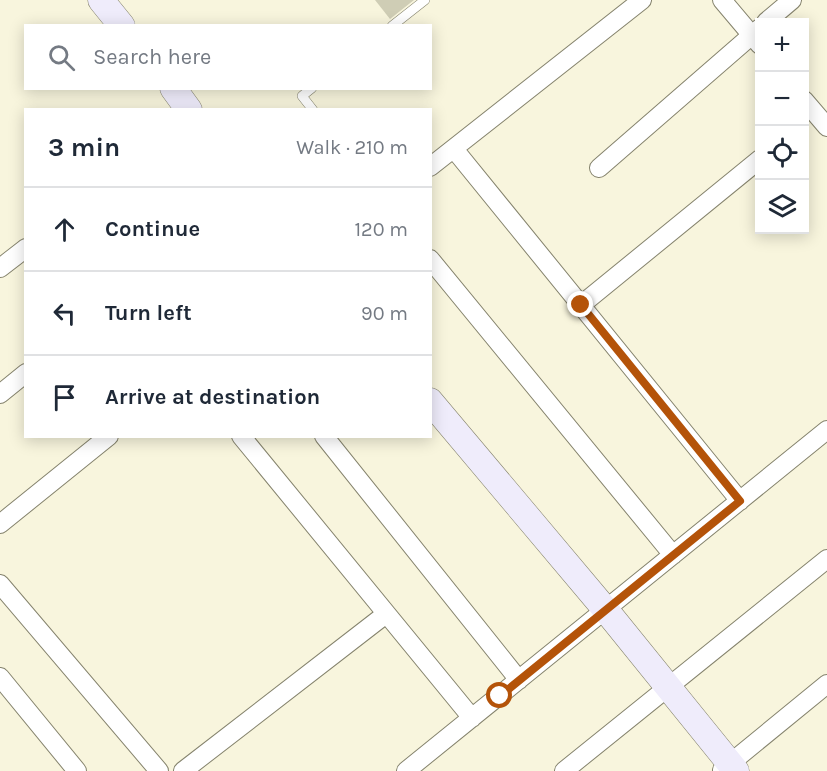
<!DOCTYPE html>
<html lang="en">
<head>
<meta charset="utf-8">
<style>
  body { margin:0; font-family:Karla,sans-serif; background:#f6f6f7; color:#1f2937 }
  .controls { position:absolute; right:18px; top:18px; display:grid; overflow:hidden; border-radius:0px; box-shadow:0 3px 15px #0003 }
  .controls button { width:54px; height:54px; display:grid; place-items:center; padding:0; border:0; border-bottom:2px solid #e0e1e3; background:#fff; color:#1f2937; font:30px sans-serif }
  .stop { position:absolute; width:18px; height:18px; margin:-14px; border:4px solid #b45309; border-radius:50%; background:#fff }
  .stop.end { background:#b45309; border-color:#fff; box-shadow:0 2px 6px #0008 }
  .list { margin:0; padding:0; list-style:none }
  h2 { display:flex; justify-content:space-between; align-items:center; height:78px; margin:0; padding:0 24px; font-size:26px }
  h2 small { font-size:20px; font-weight:400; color:#747a83 }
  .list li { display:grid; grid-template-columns:39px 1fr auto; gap:18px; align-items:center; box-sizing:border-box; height:84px; padding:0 24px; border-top:2px solid #e0e1e3 }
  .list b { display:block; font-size:22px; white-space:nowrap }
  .list em { font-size:20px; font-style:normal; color:#747a83 }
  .icon { flex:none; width:33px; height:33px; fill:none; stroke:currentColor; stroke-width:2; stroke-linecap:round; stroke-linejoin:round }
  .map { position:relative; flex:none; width:827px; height:771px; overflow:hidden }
  .search { position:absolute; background:#fff; box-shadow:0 3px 15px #0003; left:24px; top:24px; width:408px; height:66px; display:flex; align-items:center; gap:15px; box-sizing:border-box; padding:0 21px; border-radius:0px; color:#747a83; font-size:22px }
  .panel { position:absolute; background:#fff; box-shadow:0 3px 15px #0003; left:24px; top:108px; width:408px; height:330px; border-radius:0px }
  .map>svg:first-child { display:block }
</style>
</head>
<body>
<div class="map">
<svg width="827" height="771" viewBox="0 0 827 771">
  <rect width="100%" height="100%" fill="#f8f5dd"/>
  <path fill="#cfcdb5" d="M375,0h39l-24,19z"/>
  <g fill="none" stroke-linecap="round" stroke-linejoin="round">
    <defs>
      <path id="lane" d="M392,26l33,-26
        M312,88l-10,8 11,14"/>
      <path id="street" d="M722,0l38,45
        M766,22l26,-22
        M804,100l23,27
        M454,149l286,352
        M430,167l212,-167
        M599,168l161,-140
        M430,259l243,296
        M0,268l26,-20
        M581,305l179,-146
        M0,394l26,-21
        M241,436l231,282
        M324,436l195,244
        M0,524l109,-88
        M0,584l159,187
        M0,677l77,94
        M722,770l105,-86
        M183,771l203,-157
        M406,771l421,-341
        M564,771l263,-212"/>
      <path id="secondary" d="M101,0l21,26
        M173,88l16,22
        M430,401l175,208 131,162"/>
    </defs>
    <use href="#lane" stroke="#85836d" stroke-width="10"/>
    <use href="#street" stroke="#85836d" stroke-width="20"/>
    <use href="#secondary" stroke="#85836d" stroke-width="27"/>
    <use href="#lane" stroke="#fff" stroke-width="9"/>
    <use href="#street" stroke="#fff" stroke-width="18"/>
    <use href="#secondary" stroke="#efecfb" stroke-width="26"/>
  </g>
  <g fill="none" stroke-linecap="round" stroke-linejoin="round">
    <path stroke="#b45309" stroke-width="8" d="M500,696l240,-195 -159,-196"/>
  </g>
</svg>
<div class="controls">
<button>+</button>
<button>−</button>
<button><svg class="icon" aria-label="locate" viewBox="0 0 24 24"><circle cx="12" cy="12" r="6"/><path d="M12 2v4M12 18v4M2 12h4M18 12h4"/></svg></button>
<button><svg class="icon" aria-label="layers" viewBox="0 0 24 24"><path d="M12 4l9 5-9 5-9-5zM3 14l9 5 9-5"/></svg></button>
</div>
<div class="stop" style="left:500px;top:696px"></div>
<div class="stop end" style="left:581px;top:305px"></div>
<div class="search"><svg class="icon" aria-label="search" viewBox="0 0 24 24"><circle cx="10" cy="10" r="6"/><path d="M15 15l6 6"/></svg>Search here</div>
<section class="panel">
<h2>3 min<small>Walk · 210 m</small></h2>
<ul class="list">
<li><svg class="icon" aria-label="ahead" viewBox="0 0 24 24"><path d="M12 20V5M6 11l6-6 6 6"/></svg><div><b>Continue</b></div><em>120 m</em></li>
<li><svg class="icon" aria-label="left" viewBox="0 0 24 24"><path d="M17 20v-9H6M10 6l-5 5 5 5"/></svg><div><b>Turn left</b></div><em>90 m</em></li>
<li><svg class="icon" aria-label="arrive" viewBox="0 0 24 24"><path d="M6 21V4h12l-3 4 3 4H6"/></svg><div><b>Arrive at destination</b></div></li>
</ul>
</section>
</div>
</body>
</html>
